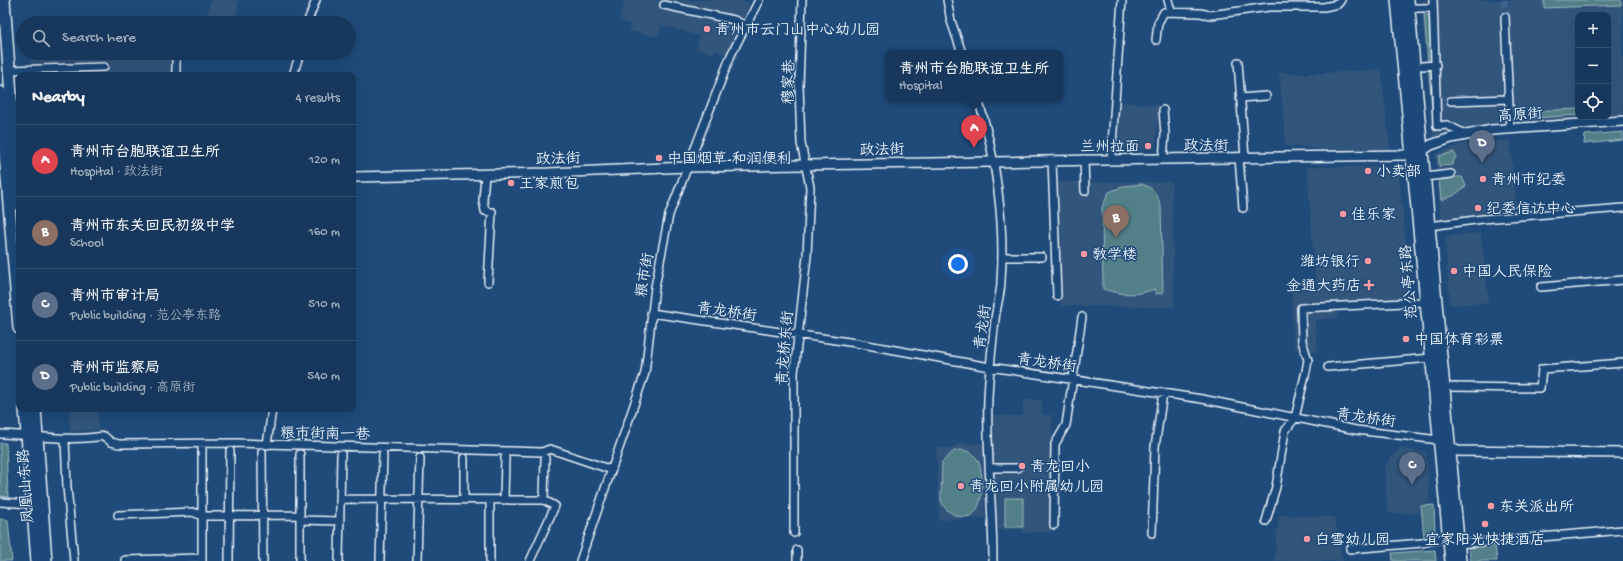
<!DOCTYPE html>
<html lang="en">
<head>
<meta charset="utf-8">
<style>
  body { margin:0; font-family:"Gochi Hand","LXGW WenKai TC",sans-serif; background:#203f62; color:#f1f3f6 }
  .controls { position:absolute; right:12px; top:12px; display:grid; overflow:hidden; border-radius:8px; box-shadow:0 4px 16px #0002 }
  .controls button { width:36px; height:36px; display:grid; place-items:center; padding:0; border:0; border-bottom:1px solid #365272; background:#17385c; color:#f1f3f6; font:20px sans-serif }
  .you { position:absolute; left:958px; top:264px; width:14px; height:14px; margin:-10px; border:3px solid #fff; border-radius:50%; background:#1a73e8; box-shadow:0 0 0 6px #1a73e833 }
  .badge { display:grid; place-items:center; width:26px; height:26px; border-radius:50%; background:#e797bd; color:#fff; font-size:13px; font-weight:700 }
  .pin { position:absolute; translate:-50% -33px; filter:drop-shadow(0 1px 2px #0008) }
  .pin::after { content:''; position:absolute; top:21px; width:14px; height:12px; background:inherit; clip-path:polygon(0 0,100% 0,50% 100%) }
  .popup { position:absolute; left:885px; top:50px; width:178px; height:52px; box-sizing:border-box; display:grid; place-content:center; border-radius:8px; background:#17385c; filter:drop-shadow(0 1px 3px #0005); font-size:13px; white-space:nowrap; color:#9eacbb }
  .popup b { font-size:15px; color:#f1f3f6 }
  .popup::after { content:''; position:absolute; left:50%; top:100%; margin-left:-8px; border:8px solid transparent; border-top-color:#17385c }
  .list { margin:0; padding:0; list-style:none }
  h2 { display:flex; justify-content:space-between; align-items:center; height:52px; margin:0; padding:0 16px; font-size:17px }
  h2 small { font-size:13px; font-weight:400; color:#9eacbb }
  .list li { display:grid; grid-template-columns:26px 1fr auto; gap:12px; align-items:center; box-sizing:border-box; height:72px; padding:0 16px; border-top:1px solid #365272 }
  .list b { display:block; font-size:15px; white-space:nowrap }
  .list p { margin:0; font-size:13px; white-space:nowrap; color:#9eacbb }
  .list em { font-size:13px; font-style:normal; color:#9eacbb }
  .icon { flex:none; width:22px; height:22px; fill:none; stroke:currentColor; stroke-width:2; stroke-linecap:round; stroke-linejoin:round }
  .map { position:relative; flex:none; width:1623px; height:561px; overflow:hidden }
  .search { position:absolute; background:#17385c; box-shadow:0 4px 16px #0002; left:16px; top:16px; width:340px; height:44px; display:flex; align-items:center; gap:10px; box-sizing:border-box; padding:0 14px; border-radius:22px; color:#9eacbb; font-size:15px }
  .panel { position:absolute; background:#17385c; box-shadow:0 4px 16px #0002; left:16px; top:72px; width:340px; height:340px; border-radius:8px }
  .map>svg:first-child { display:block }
</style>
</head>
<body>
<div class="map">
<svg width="1623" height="561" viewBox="0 0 1623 561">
  <rect width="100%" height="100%" fill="#1f4a7a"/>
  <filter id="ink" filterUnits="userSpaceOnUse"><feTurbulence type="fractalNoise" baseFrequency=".025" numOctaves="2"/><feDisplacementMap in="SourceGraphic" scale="8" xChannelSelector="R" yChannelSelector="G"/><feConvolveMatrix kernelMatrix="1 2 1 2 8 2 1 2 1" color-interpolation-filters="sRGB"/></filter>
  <g filter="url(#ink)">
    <path fill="#31547b" d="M211,0h28l-3,23h-32z
      M624,0h117l9,4 -18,38 -4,13 -13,-4 -1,3 -18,-5 3,-13 -39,-11 1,2 -3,10 -29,-6 1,-7 -11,-3z
      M1421,0h202v115l-15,1v-101h-30v102h14l-73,8 -49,2 -37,12z
      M31,53h150v22h-149z
      M1381,69l9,80 -50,1 -54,-4 -7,-74 27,2z
      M1117,102l43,3 -5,44 -37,1z
      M1510,140l7,74 -76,8 -6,-68 24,-9z
      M1307,167h91l14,132 -75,6 1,13 -23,2 2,32 -23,-3 -3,-59 25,-1z
      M1058,182h114l2,125 -113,-1z
      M1481,233l8,70 -39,2 -5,-69z
      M1023,399l19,1v15h10l-1,117 -29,1v-4l-23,1 -5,-3 -2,-112 31,1z
      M69,409h28l2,21 -29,2z
      M958,443l26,1 1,74 -46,2 -3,-73 18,1z
      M1400,448l26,4 4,49 -11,7v5l-29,1 -3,-4 -3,-44z
      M1279,515l55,2 9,44h-69z"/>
    <path fill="#538088" stroke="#9eb8c0" d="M1544,0h77v5l-77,3z
      M1424,15h6l6,113 8,-1 3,2 -13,2z
      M1578,109v6l-44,3v-7z
      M1623,132v8l-39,4 1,-9z
      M1454,152l2,4 -4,9 -13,1v-10z
      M1453,177h9l4,9 -13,10 -12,4 -2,-21z
      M1142,184c13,5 14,9 19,22l2,87 -8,1v-5c-20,7 -32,6 -52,0l-1,-82 7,-15 15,-6z
      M0,443h6l2,54 -8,-1z
      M959,450c20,0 22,16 23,32 0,17 -3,42 -27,33 -7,-3 -12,-8 -14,-15l1,-38 12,-11z
      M1005,498h18v29h-18z
      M1434,505l1,30 -11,3 -3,-32z
      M0,519l8,1 4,41h-12z
      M1495,544l2,17h-26l-2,-14z
      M1435,550l1,11h-43l-1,-8z"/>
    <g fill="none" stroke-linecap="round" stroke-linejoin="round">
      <path stroke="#3d638d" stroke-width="7" stroke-dasharray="7 3.5" stroke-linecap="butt" d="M1504,0l1,17"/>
      <defs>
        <path id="minor" d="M947,0l4,21 11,32
          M1168,0l3,11
          M1433,0l4,126 10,-1 20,10
          M664,5l70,15 12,6
          M1409,8h24
          M1505,17l5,112
          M307,23l9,-23
          M1156,40l2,-17 6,-11 36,1 10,2 59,-8h55l14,-3 3,-4
          M176,53v22
          M1238,62l7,96
          M1422,66l14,-1
          M9,70l95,-3
          M293,75l7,-22
          M1240,98l26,-2
          M978,99c18,56 27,123 23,182 0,13 -5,26 -6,39 -3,26 -6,52 -7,78 -2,54 5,109 5,163
          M1451,101l58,-2
          M1239,158l4,50
          M1084,159l1,32
          M1111,159l11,-159
          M1163,159l2,-25 -2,-24
          M1052,160l5,136
          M485,174l-2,26 2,11 7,1 -4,70
          M1425,177l26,-3
          M1429,226l54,-7 140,-11
          M1002,257h40
          M1541,287l82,-7
          M651,313l205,30 134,24 212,32 154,31 83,10
          M1328,367l103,-9
          M1452,387l88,1 2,-19 81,-6
          M0,434c35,1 69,8 104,2l7,6 8,2 116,-1 307,9 8,-3 62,21
          M65,439l2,48 7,74
          M267,445l5,-36
          M262,452l1,109
          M464,458v42
          M990,468h28
          M340,499l204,1
          M504,500l1,-43
          M0,502l32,2
          M118,515l75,-3 9,4 98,-1
          M300,520l40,1
          M1266,521l10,-34 9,-56 10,-13 11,-47 2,-11 -6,-19 -1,-33 124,-6
          M1054,525l1,-81 11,-19 16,-108
          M794,533v-160l13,-117 3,-69 -9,-44 -2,-58 3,-85
          M1152,533l3,-86 8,-54
          M1459,544l164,-14
          M1350,549l72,-6 26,-6
          M125,560l77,-2
          M202,561v-117
          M229,561l1,-110
          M300,561v-107
          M339,561l2,-107
          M380,561l3,-107
          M417,561l3,-103
          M490,561v-61
          M530,561l25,-55 -11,-6 1,-42
          M580,561l65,-188 10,-86 14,-72 62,-160 28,-55
          M797,561v-11"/>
        <path id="tertiary" d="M353,177l196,-4 138,-6 717,-12 18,-4 9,-6 20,-7 41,-8 131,-9
          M1445,443l12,8 166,2"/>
        <path id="primary" d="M4,0l15,205
          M1397,0l54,561
          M1408,0l52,561
          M0,92l19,236
          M25,409l12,152
          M35,409l11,152"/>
      </defs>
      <use href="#minor" stroke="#e8f1f8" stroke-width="10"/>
      <use href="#tertiary" stroke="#e8f1f8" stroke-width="12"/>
      <use href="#primary" stroke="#e8f1f8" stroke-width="14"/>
      <use href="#minor" stroke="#1f4a7a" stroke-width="7"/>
      <use href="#tertiary" stroke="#1f4a7a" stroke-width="9"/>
      <use href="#primary" stroke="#1f4a7a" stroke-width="11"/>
    </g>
  </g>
  <g fill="#ff9aa2" stroke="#1f4a7a" stroke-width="1.5">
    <circle cx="707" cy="29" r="4"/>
    <circle cx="1148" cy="146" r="4"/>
    <circle cx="659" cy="158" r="4"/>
    <circle cx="1368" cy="171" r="4"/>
    <circle cx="1483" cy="179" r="4"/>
    <circle cx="511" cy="183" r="4"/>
    <circle cx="1478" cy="208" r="4"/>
    <circle cx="1343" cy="214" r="4"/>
    <circle cx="1084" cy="254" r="4"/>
    <circle cx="1368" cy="261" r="4"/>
    <circle cx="1454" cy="271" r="4"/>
    <path d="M1367 279h4v4h4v4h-4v4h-4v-4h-4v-4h4z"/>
    <circle cx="1406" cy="339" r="4"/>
    <circle cx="1022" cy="466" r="4"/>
    <circle cx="961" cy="486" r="4"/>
    <circle cx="1491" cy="506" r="4"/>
    <circle cx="1485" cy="524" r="4"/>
    <circle cx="1307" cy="539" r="4"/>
  </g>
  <g text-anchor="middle" stroke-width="3" stroke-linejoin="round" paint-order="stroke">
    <g font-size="15" fill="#e8f1f8" stroke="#1f4a7a" text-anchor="start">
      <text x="715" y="34">青州市云门山中心幼儿园</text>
      <text x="1140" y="151" text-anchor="end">兰州拉面</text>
      <text x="667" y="163">中国烟草-和润便利</text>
      <text x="1376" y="176">小卖部</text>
      <text x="1491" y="184">青州市纪委</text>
      <text x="519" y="188">王家煎包</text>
      <text x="1486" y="213">纪委信访中心</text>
      <text x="1351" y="219">佳乐家</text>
      <text x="1092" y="259">教学楼</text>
      <text x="1360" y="266" text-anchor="end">潍坊银行</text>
      <text x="1462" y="276">中国人民保险</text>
      <text x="1361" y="290" text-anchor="end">金通大药店</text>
      <text x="1414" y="344">中国体育彩票</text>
      <text x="1030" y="471">青龙回小</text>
      <text x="969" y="491">青龙回小附属幼儿园</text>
      <text x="1499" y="511">东关派出所</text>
      <text x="1315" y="544">白雪幼儿园</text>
      <text x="1485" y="544" text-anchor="middle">宜家阳光快捷酒店</text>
    </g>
    <g font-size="15" fill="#e8f1f8" stroke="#1f4a7a">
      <text transform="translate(788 82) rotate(-89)" y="5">穆家巷</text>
      <text transform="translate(1520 114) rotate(-4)" y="5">高原街</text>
      <text x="1206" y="150">政法街</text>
      <text transform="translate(882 149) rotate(-1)" y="5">政法街</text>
      <text transform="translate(558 158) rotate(-2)" y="5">政法街</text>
      <text transform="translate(644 275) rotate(-80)" y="5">粮市街</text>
      <text transform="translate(1408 282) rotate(-95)" y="5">范公亭东路</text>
      <text transform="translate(727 311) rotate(8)" y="5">青龙桥街</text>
      <text transform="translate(982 327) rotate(-82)" y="5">青龙街</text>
      <text transform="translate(784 348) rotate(-85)" y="5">青龙桥东街</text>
      <text transform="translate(1047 362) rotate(8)" y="5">青龙桥街</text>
      <text transform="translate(1366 417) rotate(8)" y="5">青龙桥街</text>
      <text transform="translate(325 433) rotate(1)" y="5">粮市街南一巷</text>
      <text transform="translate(25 486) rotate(-94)" y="5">凤凰山东路</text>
    </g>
  </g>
</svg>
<div class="controls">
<button>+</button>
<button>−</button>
<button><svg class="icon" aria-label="locate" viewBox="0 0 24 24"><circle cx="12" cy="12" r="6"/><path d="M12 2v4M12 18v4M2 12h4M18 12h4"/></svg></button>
</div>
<div class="you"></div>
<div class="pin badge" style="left:974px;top:148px;background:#e0444e">A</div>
<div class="popup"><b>青州市台胞联谊卫生所</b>Hospital</div>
<div class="pin badge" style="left:1116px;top:238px;background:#8d6e63">B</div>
<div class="pin badge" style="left:1412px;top:485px;background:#5c6f8a">C</div>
<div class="pin badge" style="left:1482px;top:163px;background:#5c6f8a">D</div>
<div class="search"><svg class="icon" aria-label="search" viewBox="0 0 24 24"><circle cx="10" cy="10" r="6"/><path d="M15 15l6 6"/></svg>Search here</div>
<section class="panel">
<h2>Nearby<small>4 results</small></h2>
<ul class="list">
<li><span class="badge" style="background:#e0444e">A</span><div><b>青州市台胞联谊卫生所</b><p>Hospital · 政法街</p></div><em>120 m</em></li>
<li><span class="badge" style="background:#8d6e63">B</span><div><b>青州市东关回民初级中学</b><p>School</p></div><em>160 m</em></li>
<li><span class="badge" style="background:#5c6f8a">C</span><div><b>青州市审计局</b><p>Public building · 范公亭东路</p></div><em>510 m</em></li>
<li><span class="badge" style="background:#5c6f8a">D</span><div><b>青州市监察局</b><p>Public building · 高原街</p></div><em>540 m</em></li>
</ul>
</section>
</div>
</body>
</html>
